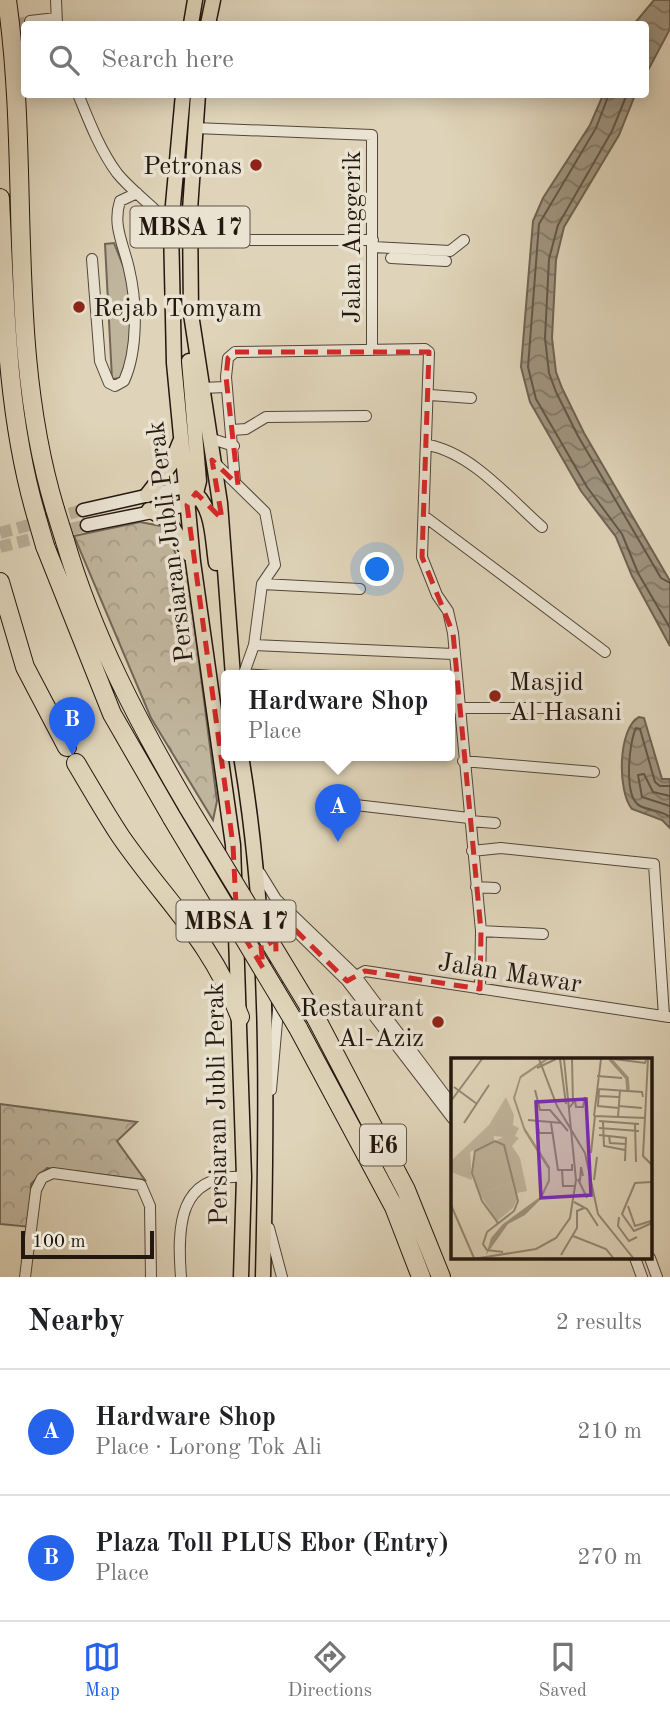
<!DOCTYPE html>
<html lang="en">
<head>
<meta charset="utf-8">
<style>
  body { margin:0; font-family:"Old Standard TT",serif; background:#f2f2f2; color:#202124 }
  .scale { position:absolute; left:21px; bottom:18px; width:133px; box-sizing:border-box; padding-left:7px; border:4px solid #23170f; border-top:0; font-size:19px; line-height:24px; white-space:nowrap; color:#23170f; -webkit-text-stroke:5px #eae3d2; paint-order:stroke }
  .you { position:absolute; left:378px; top:570px; width:24px; height:24px; margin:-18px; border:5px solid #fff; border-radius:50%; background:#1a73e8; box-shadow:0 0 0 10px #1a73e833 }
  .badge { display:grid; place-items:center; width:46px; height:46px; border-radius:50%; background:#2563eb; color:#fff; font-size:23px; font-weight:700 }
  .pin { position:absolute; translate:-50% -58px; filter:drop-shadow(0 2px 4px #0008) }
  .pin::after { content:''; position:absolute; top:37px; width:24px; height:21px; background:inherit; clip-path:polygon(0 0,100% 0,50% 100%) }
  .popup { position:absolute; left:221px; top:670px; width:234px; height:91px; box-sizing:border-box; display:grid; place-content:center; border-radius:7px; background:#fff; filter:drop-shadow(0 2px 5px #0005); font-size:23px; white-space:nowrap; color:#757577 }
  .popup b { font-size:26px; color:#202124 }
  .popup::after { content:''; position:absolute; left:50%; top:100%; margin-left:-14px; border:14px solid transparent; border-top-color:#fff }
  .list { margin:0; padding:0; list-style:none }
  h2 { display:flex; justify-content:space-between; align-items:center; height:91px; margin:0; padding:0 28px; font-size:30px }
  h2 small { font-size:23px; font-weight:400; color:#757577 }
  .list li { display:grid; grid-template-columns:46px 1fr auto; gap:21px; align-items:center; box-sizing:border-box; height:126px; padding:0 28px; border-top:2px solid #e0e0e0 }
  .list b { display:block; font-size:26px; white-space:nowrap }
  .list p { margin:0; font-size:23px; white-space:nowrap; color:#757577 }
  .list em { font-size:23px; font-style:normal; color:#757577 }
  .icon { flex:none; width:38px; height:38px; fill:none; stroke:currentColor; stroke-width:2; stroke-linecap:round; stroke-linejoin:round }
  .map { position:relative; flex:none; width:670px; height:1277px; overflow:hidden }
  .search { position:absolute; background:#fff; box-shadow:0 4px 18px #0003; left:21px; right:21px; top:21px; height:77px; display:flex; align-items:center; gap:18px; box-sizing:border-box; padding:0 24px; border-radius:7px; color:#757577; font-size:26px }
  .sheet { height:343px; background:#fff }
  nav { display:flex; justify-content:space-around; align-items:center; box-sizing:border-box; height:98px; border-top:2px solid #e0e0e0; background:#fff; font-size:19px; color:#757577 }
  nav a { display:grid; justify-items:center; gap:4px }
  nav .on { color:#2563eb }
  .map>svg:first-child { display:block }
</style>
</head>
<body>
<div class="map">
<svg width="670" height="1277" viewBox="0 0 670 1277">
  <defs>
    <pattern id="forest-crowns" width="20" height="18" patternUnits="userSpaceOnUse" patternTransform="scale(1.75)"><rect width="20" height="18" fill="#bfb49c"/><path d="M2 6a3 3 0 1 1 6 0M12 15a3 3 0 1 1 6 0" fill="none" stroke="#a49a85"/></pattern>
    <pattern id="water-waves" width="16" height="10" patternUnits="userSpaceOnUse" patternTransform="scale(1.75)"><rect width="16" height="10" fill="#9f947f"/><path d="M0 5q4-4 8 0t8 0" fill="none" stroke="#817866"/></pattern>
  </defs>
  <rect width="100%" height="100%" fill="#dfd4b9"/>
  <filter id="stains"><feTurbulence type="fractalNoise" baseFrequency=".00286" numOctaves="4"/><feColorMatrix values="0 0 0 0 .2 0 0 0 0 .09 0 0 0 0 .02 0 0 0 .5 -.17"/></filter>
  <radialGradient id="worn" r=".72"><stop offset=".6" stop-color="#630" stop-opacity="0"/><stop offset="1" stop-color="#630" stop-opacity=".3"/></radialGradient>
  <path fill="#bfb49c" stroke="#716656" stroke-width="2" d="M114,243l14,35 3,73 -10,27 -9,1 -7,-135z"/>
  <path fill="url(#forest-crowns)" stroke="#716656" stroke-width="2" d="M140,522l21,4 27,50 29,225 -4,19 -62,-102 -77,-182z
    M0,1104l137,18 -20,19 28,39 -98,-12 -16,16v43l-31,-3z"/>
  <path fill="url(#water-waves)" stroke="#6d6252" stroke-width="2" d="M654,0h16v29l-24,45v-50h-12z
    M603,95h32l-16,40 -55,92 -8,33 -4,78 4,34 6,16 22,45 86,148v65l-38,-70 -16,-39 -35,-46 -51,-89 -9,-35 12,-146 10,-23 47,-73z
    M639,717l5,1 18,61h8v49l-8,-8 -30,-11c-15,-18 -14,-81 7,-92z"/>
  <g fill="none" stroke-linecap="round" stroke-linejoin="round">
    <path stroke="#615647" stroke-width="2" d="M609,94l-13,34 -57,96 -11,143 8,32 51,88 35,47 16,39 32,55
      M627,94l-15,37 -54,94 -9,34 -4,79 4,35 7,19 22,44 83,142 9,5
      M670,786h-10l-5,-4 -15,-53 -4,-1c-7,14 -13,69 4,78 10,5 21,4 30,11
      M670,796l-17,-4 -9,-18 -6,1 4,22 28,9"/>
    <path stroke="#b9ae97" stroke-width="10" stroke-dasharray="10 5" stroke-linecap="butt" d="M0,25l30,-4"/>
    <path stroke="#b9ae97" stroke-width="12" stroke-dasharray="12 6" stroke-linecap="butt" d="M0,533l83,-23
      M0,547l87,-22"/>
    <defs>
      <path id="street" d="M56,0l1,24
        M30,21l26,-3
        M78,94c11,27 22,56 39,79 16,20 38,33 54,54
        M195,128l177,7v215
        M230,240h143
        M373,247l77,4 14,-11
        M391,258l55,3
        M92,259l8,102 9,22 6,3 9,-5c14,-31 13,-79 5,-112 -5,-24 -17,-43 -9,-68l17,-8
        M200,388l27,-1
        M430,395l41,3
        M232,430l14,-1 20,-12 100,-1
        M209,438l25,8
        M428,445c44,8 81,53 114,82
        M213,461l52,51 10,53 -13,19 -8,61 -11,31
        M235,482l-9,-105 2,-19 7,-6 190,-3 4,3 -7,205 15,38 11,16 5,22 28,298 -1,58
        M424,516l181,136
        M262,584l98,5
        M254,645l199,9
        M244,674l29,2
        M450,708h95
        M463,761l131,11
        M338,803l131,15
        M470,821l25,2
        M472,851l29,-3 153,16 10,152
        M260,873l16,26 79,76 98,131
        M476,887l19,1
        M481,931l62,3
        M347,981l18,-10 304,46
        M271,1090l7,-80 -3,-75 3,-6 7,-2 9,2 53,52 106,138
        M269,1228l13,49
        M635,1258l7,19
        M650,1258l7,19
        M25,1277l11,-87 6,-12 11,-5 88,12 9,21 1,71
        M181,1277c-4,-50 -3,-104 63,-100"/>
      <path id="secondary" d="M83,510l102,-23
        M87,525l100,-20"/>
      <path id="primary" d="M191,24l4,-24
        M208,24l5,-24
        M183,94l-12,133 3,136 19,199 40,283 11,332 -3,100
        M198,94l-8,116 1,104 29,189 13,173
        M190,489c24,17 22,48 26,74
        M147,495l24,-31 9,-22
        M187,505l9,-12 3,-12 -10,-120
        M149,510l19,10 21,34
        M241,756c29,172 26,348 22,521"/>
      <path id="highway" d="M7,0c24,169 -2,344 48,509
        M0,198c5,105 6,214 36,317
        M65,541c28,95 73,181 123,266
        M45,546l67,168 60,104
        M0,582l25,85 42,80
        M76,763c15,25 29,50 45,74 45,65 90,103 119,180
        M316,1018l90,172 35,87
        M298,1028l96,179 27,70"/>
    </defs>
    <use href="#street" stroke="#52463a" stroke-width="12"/>
    <use href="#secondary" stroke="#23170f" stroke-width="15"/>
    <use href="#primary" stroke="#23170f" stroke-width="17"/>
    <use href="#highway" stroke="#23170f" stroke-width="20"/>
    <use href="#street" stroke="#eae3d2" stroke-width="10"/>
    <use href="#secondary" stroke="#eae3d2" stroke-width="12"/>
    <use href="#primary" stroke="#dfd4b9" stroke-width="14"/>
    <use href="#highway" stroke="#dfd4b9" stroke-width="18"/>
    <defs>
      <path id="highway-bridge" d="M55,509l10,32
        M36,515l9,31
        M188,807l128,211
        M172,818l126,210"/>
    </defs>
    <use href="#highway-bridge" stroke="#23170f" stroke-width="20" stroke-linecap="butt"/>
    <use href="#highway-bridge" stroke="#dfd4b9" stroke-width="18"/>
  </g>
  <path fill="none" stroke="#d62828" stroke-width="5" stroke-dasharray="14 9" stroke-linejoin="round" d="M235,352h194l-7,205 31,76 28,298 -1,58 -115,-18 -18,10 -72,-71 1,42 -17,-28 4,44 -26,-43 -4,-80 -46,-340 9,-12 26,26 -10,-59 26,25 -12,-108 2,-19z"/>
  <g fill="#8f2418" stroke="#eae3d2" stroke-width="2.5">
    <circle cx="256" cy="165" r="7"/>
    <circle cx="79" cy="307" r="7"/>
    <circle cx="495" cy="696" r="7"/>
    <circle cx="438" cy="1022" r="7"/>
  </g>
  <g text-anchor="middle" stroke-width="7" stroke-linejoin="round" paint-order="stroke">
    <g fill="#eae3d2" stroke="#5f544a" stroke-width="2">
      <rect x="130.5" y="206.5" width="119" height="41" rx="5"/>
      <rect x="176.5" y="900.5" width="119" height="41" rx="5"/>
      <rect x="360" y="1124.5" width="46" height="41" rx="5"/>
    </g>
    <g font-size="24" font-weight="bold" fill="#23170f">
      <text x="190" y="235">MBSA 17</text>
      <text x="236" y="929">MBSA 17</text>
      <text x="383" y="1153">E6</text>
    </g>
    <g font-size="26" fill="#23170f" stroke="#eae3d2" text-anchor="end">
      <text x="242" y="174">Petronas</text>
      <text x="93" y="316" text-anchor="start">Rejab Tomyam</text>
      <text x="509" y="690" text-anchor="start">Masjid<tspan x="509" dy="30">Al Hasani</tspan></text>
      <text x="424" y="1016">Restaurant<tspan x="424" dy="30">Al-Aziz</tspan></text>
    </g>
    <g font-size="26" fill="#23170f" stroke="#eae3d2">
      <text transform="translate(351 237) rotate(-90)" y="9">Jalan Anggerik</text>
      <text transform="translate(169 542) rotate(-97)" y="9">Persiaran Jubli Perak</text>
      <text transform="translate(510 972) rotate(9)" y="9">Jalan Mawar</text>
      <text transform="translate(216 1104) rotate(-91)" y="9">Persiaran Jubli Perak</text>
    </g>
  </g>
  <g transform="translate(451 1058)">
    <rect width="201" height="201" fill="#dfd4b9"/>
    <path d="M61,124l5,18 -4,8 -16,13 -17,-27z" fill="#bfb49c"/>
    <path d="M55,39l8,18 -1,10 6,3 -4,8 4,2 -7,8 8,12 7,33 -10,2 -5,-11 -32,12 -7,-21 3,-22 27,-14 -9,-1v5l-24,11 2,28 -21,-8 1,-12 37,-35z" fill="#bfb49c"/>
    <path d="M94,1h4l-28,19 -6,20 10,30 25,39v14l-8,17 -17,17 -17,9 -22,31 5,-17 12,-14 37,-27 8,-17v-11l-24,-38 -11,-33 7,-22z" fill="#9f947f"/>
    <path fill="none" stroke="#9f947f" stroke-width="3.5" d="M159,1l17,19 1,12"/>
    <path fill="none" stroke="#948875" stroke-width="2" d="M88,1l18,47 28,47 13,61 36,45M109,1l6,45M163,1l31,4 1,-3M197,1l-5,97 9,9M86,10l19,-9M146,18l25,2M3,29l23,17M84,32l5,20h10l18,21M147,38l21,1M0,43l31,-42M124,43l1,6h7l2,-10M168,48l23,2M118,50l4,-5 -1,-44M168,50l-21,-2 1,-17 43,3 1,5M143,58l7,-57M167,59l2,-27M77,62l34,3M86,63l2,12h13M148,63l40,3M152,64l1,24 21,4M13,65l25,-38M100,65l7,47h14v-6M184,66l1,38M148,70l40,3M148,77l27,3 -1,23M158,78l1,7 16,1M140,95l4,-37 51,2M111,112l1,16h12M127,121l9,19M143,122l3,-23M129,123l1,-14 2,9M201,124l-17,1 -13,31 12,17 18,-8M123,144l13,7 11,17M0,147l23,53M177,148l7,20 16,-5M168,159l-1,9 11,15 8,-4M47,165l-16,-22 -10,-28 3,-22 20,-10 9,4 14,56 -4,10 -27,21 -4,12 4,6 16,2M122,178l33,13 8,10M110,197l16,-27v-17l7,-3M22,201l63,-10 20,-11 14,-20 6,-38 -12,-121"/>
    <path fill="#7b2cbf" fill-opacity="0.15" stroke="#7b2cbf" stroke-width="3.5" d="M135,41l5,96 -50,3 -5,-96z"/>
    <rect width="201" height="201" fill="none" stroke="#23170f" stroke-width="3.5"/>
  </g>
  <rect width="100%" height="100%" filter="url(#stains)"/>
  <rect width="100%" height="100%" fill="url(#worn)"/>
</svg>
<div class="scale">100 m</div>
<div class="you"></div>
<div class="pin badge" style="left:338px;top:842px">A</div>
<div class="popup"><b>Hardware Shop</b>Place</div>
<div class="pin badge" style="left:72px;top:755px">B</div>
<div class="search"><svg class="icon" aria-label="search" viewBox="0 0 24 24"><circle cx="10" cy="10" r="6"/><path d="M15 15l6 6"/></svg>Search here</div>
</div>
<section class="sheet">
<h2>Nearby<small>2 results</small></h2>
<ul class="list">
<li><span class="badge">A</span><div><b>Hardware Shop</b><p>Place · Lorong Tok Ali</p></div><em>210 m</em></li>
<li><span class="badge">B</span><div><b>Plaza Toll PLUS Ebor (Entry)</b><p>Place</p></div><em>270 m</em></li>
</ul>
</section>
<nav>
<a class="on"><svg class="icon" aria-label="map" viewBox="0 0 24 24"><path d="M3 6l6-2 6 2 6-2v14l-6 2-6-2-6 2zM9 4v14M15 6v14"/></svg>Map</a>
<a><svg class="icon" aria-label="directions" viewBox="0 0 24 24"><path d="M12 3l9 9-9 9-9-9zM9 14v-3h6M13 9l2 2-2 2"/></svg>Directions</a>
<a><svg class="icon" aria-label="saved" viewBox="0 0 24 24"><path d="M7 4h10v16l-5-4-5 4z"/></svg>Saved</a>
</nav>
</body>
</html>
